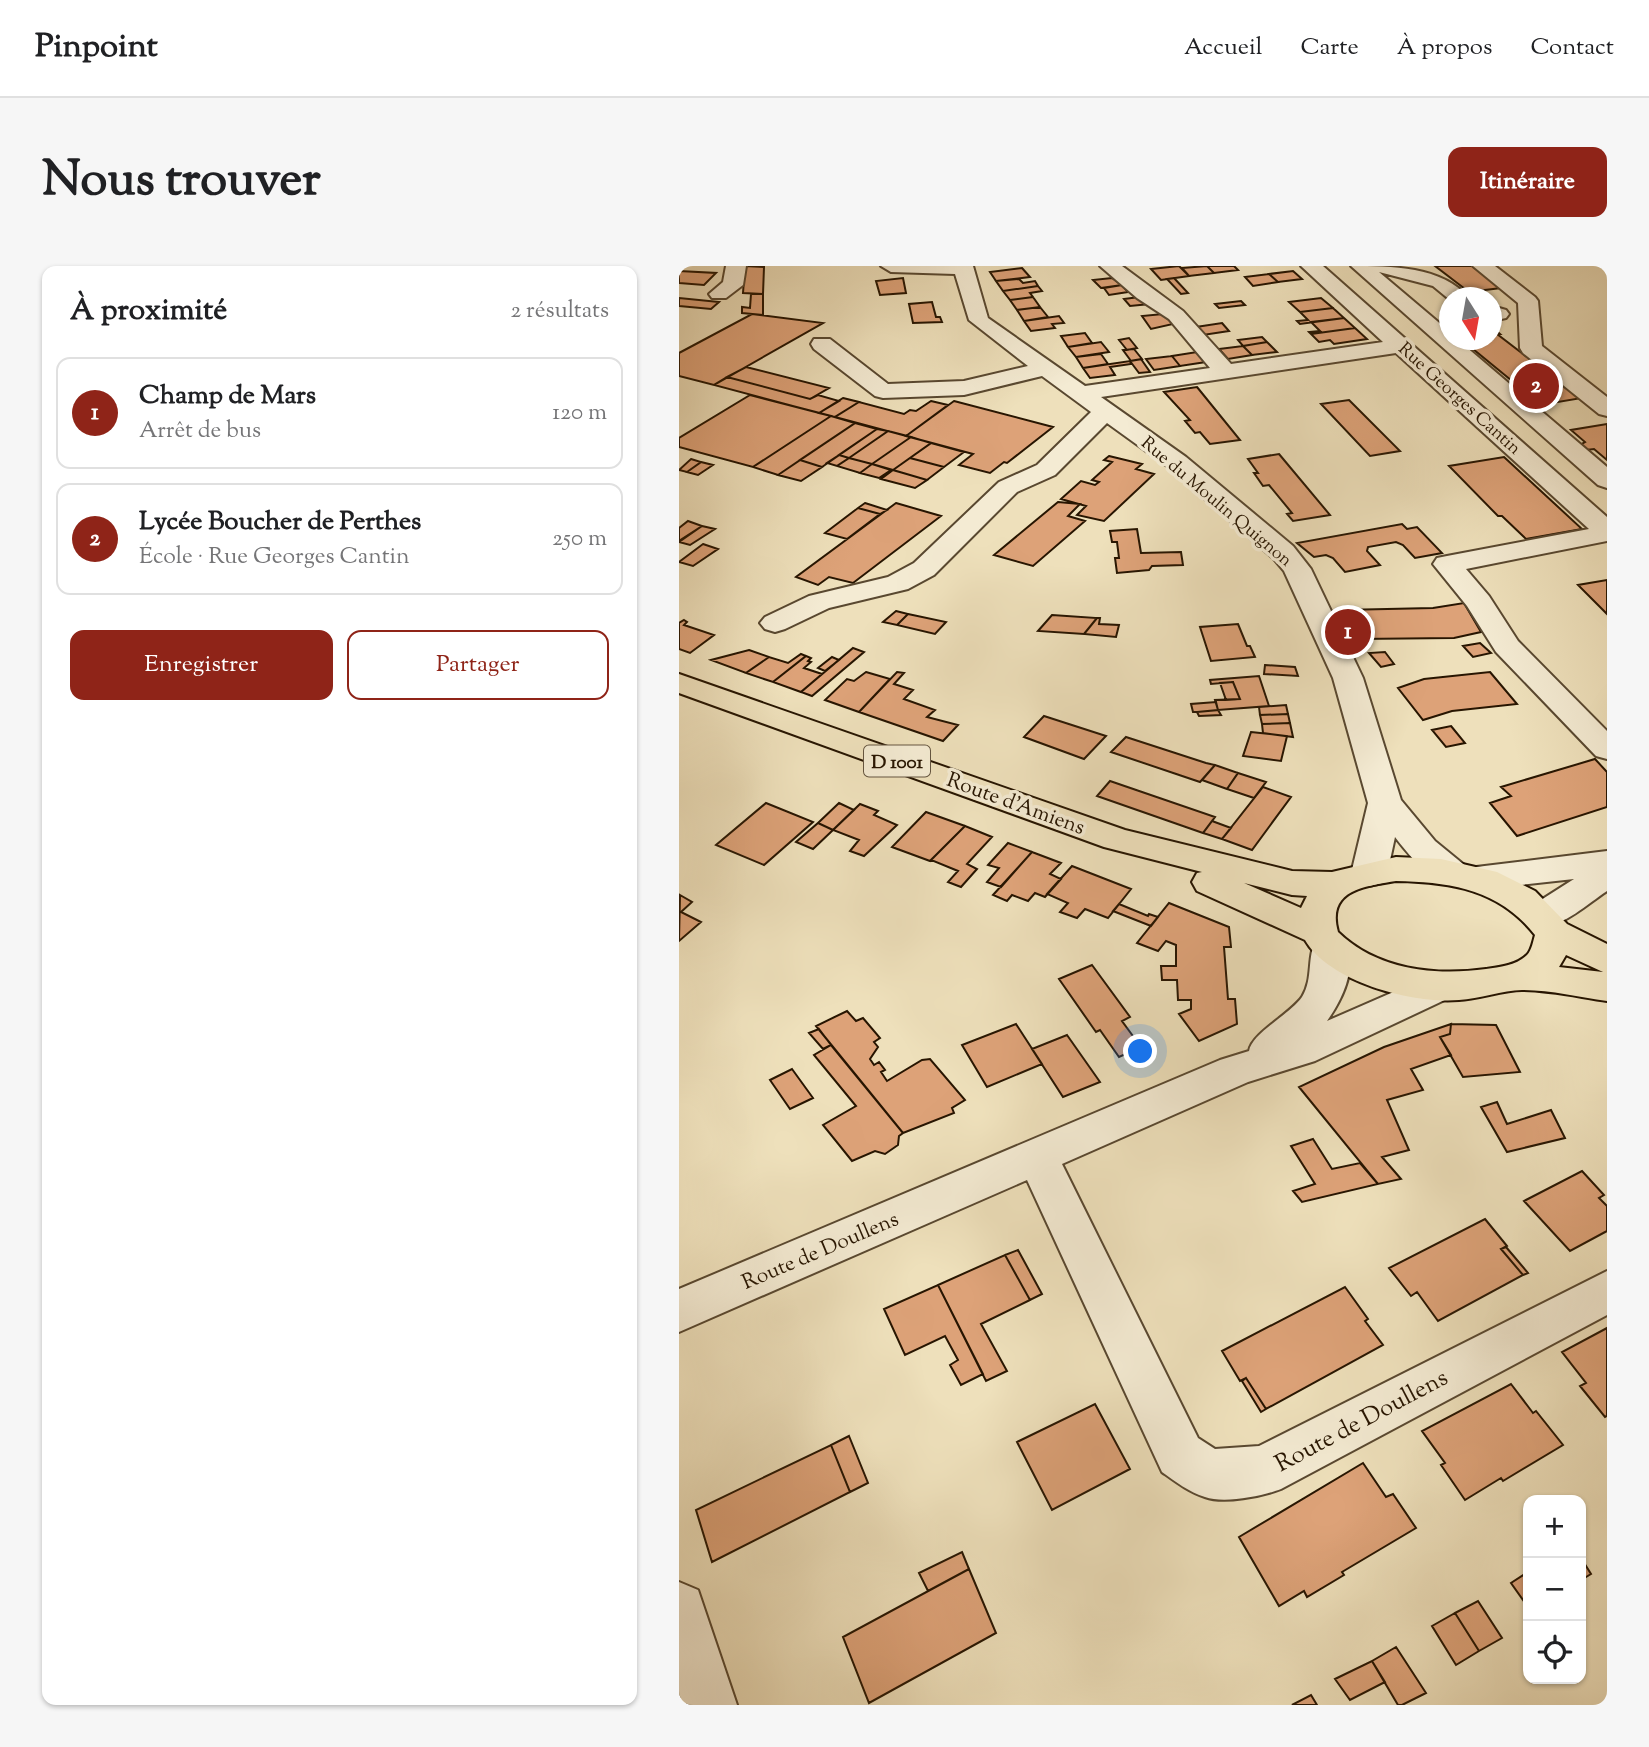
<!DOCTYPE html>
<html lang="fr">
<head>
<meta charset="utf-8">
<style>
  body { margin:0; font-family:"Sorts Mill Goudy",serif; background:#f6f6f6; color:#202124 }
  .controls { position:absolute; right:21px; bottom:21px; display:grid; overflow:hidden; border-radius:14px; box-shadow:0 2px 5px #0004 }
  .controls button { width:63px; height:63px; display:grid; place-items:center; padding:0; border:0; border-bottom:2px solid #e0e0e0; background:#fff; color:#202124; font:35px sans-serif }
  .compass { position:absolute; left:760px; top:21px; width:63px; height:63px; border-radius:50%; background:#fff; box-shadow:0 2px 5px #0004; rotate:169deg }
  .you { position:absolute; left:462px; top:786px; width:24px; height:24px; margin:-18px; border:5px solid #fff; border-radius:50%; background:#1a73e8; box-shadow:0 0 0 10px #1a73e833 }
  .badge { display:grid; place-items:center; width:46px; height:46px; border-radius:50%; background:#8f2418; color:#fff; font-size:23px; font-weight:700 }
  .pin { position:absolute; translate:-50% -50%; border:4px solid #fff; box-shadow:0 2px 7px #0006 }
  .list { margin:0; padding:0; list-style:none }
  h2 { display:flex; justify-content:space-between; align-items:center; height:91px; margin:0; padding:0 28px; font-size:30px }
  h2 small { font-size:23px; font-weight:400; color:#757577 }
  .list li { display:grid; grid-template-columns:46px 1fr auto; gap:21px; align-items:center; box-sizing:border-box; height:112px; margin:0 14px 14px; padding:0 14px; border:2px solid #e0e0e0; border-radius:14px }
  .list b { display:block; font-size:26px; white-space:nowrap }
  .list p { margin:0; font-size:23px; white-space:nowrap; color:#757577 }
  .list em { font-size:23px; font-style:normal; color:#757577 }
  .actions { display:flex; gap:14px; padding:21px 28px }
  .actions a { flex:1; padding:16px 0; border:2px solid #8f2418; border-radius:14px; text-align:center; font-size:24px; color:#8f2418 }
  .actions .main { background:#8f2418; color:#fff }
  .icon { flex:none; width:38px; height:38px; fill:none; stroke:currentColor; stroke-width:2; stroke-linecap:round; stroke-linejoin:round }
  .map { position:relative; flex:none; width:928px; height:1439px; overflow:hidden; border-radius:14px }
  header { display:flex; align-items:center; gap:42px; box-sizing:border-box; height:98px; padding:0 35px; background:#fff; border-bottom:2px solid #e0e0e0 }
  header strong { font-size:33px }
  nav { display:flex; gap:38px; margin-inline-start:auto; font-size:24px }
  .intro { display:flex; align-items:center; justify-content:space-between; box-sizing:border-box; height:168px; padding:0 42px }
  h1 { margin:0; font-size:49px }
  .button { padding:18px 32px; border-radius:14px; background:#8f2418; color:#fff; font-size:24px; font-weight:700 }
  main { display:flex; gap:42px; padding:0 42px }
  aside { flex:1; background:#fff; border-radius:14px; box-shadow:0 2px 5px #0004 }
  .map>svg:first-child { display:block }
</style>
</head>
<body>
<header>
<strong>Pinpoint</strong>
<nav><a>Accueil</a><a>Carte</a><a>À propos</a><a>Contact</a></nav>
</header>
<div class="intro"><h1>Nous trouver</h1><a class="button">Itinéraire</a></div>
<main>
<aside>
<h2>À proximité<small>2 résultats</small></h2>
<ul class="list">
<li><span class="badge">1</span><div><b>Champ de Mars</b><p>Arrêt de bus</p></div><em>120 m</em></li>
<li><span class="badge">2</span><div><b>Lycée Boucher de Perthes</b><p>École · Rue Georges Cantin</p></div><em>250 m</em></li>
</ul>
<div class="actions"><a class="main">Enregistrer</a><a>Partager</a></div>
</aside>
<div class="map">
<svg width="928" height="1439" viewBox="0 0 928 1439">
  <rect width="100%" height="100%" fill="#eee0bb"/>
  <filter id="stains"><feTurbulence type="fractalNoise" baseFrequency=".00286" numOctaves="4"/><feColorMatrix values="0 0 0 0 .2 0 0 0 0 .09 0 0 0 0 .02 0 0 0 .5 -.17"/></filter>
  <radialGradient id="worn" r=".72"><stop offset=".6" stop-color="#630" stop-opacity="0"/><stop offset="1" stop-color="#630" stop-opacity=".3"/></radialGradient>
  <path fill="#dda278" stroke="#271501" stroke-width="2" d="M66,0l19,1 -1,27 -20,-1z
    M500,0l10,10 -28,4 -10,-11z
    M528,0l7,7 -25,3 -7,-8z
    M528,0h27l4,4 -24,3z
    M756,0h37l29,22 -32,4z
    M343,2l8,9 -34,4 -6,-9z
    M0,5l37,2 -12,12 -25,-2z
    M614,5l9,8 -24,3 -9,-8z
    M590,8l9,8 -25,4 -8,-9z
    M224,12l3,15 -26,2 -4,-14z
    M433,12l10,7 -21,3 -8,-8z
    M495,12l14,15 -7,1 -14,-15z
    M340,13l4,4 12,-2 3,5 -35,5 -7,-10z
    M443,19l6,7 -19,3 -5,-7z
    M359,20l4,5 -12,2 3,4 -23,3 -7,-9z
    M72,28h12v21l-21,-2v-6l8,1z
    M354,31l7,10 -23,3 -7,-10z
    M460,31l11,7 -20,2 -6,-7z
    M0,32l40,4 -8,7 -32,-3z
    M642,32l12,10 -33,4 -11,-10z
    M562,35l4,4 -26,3 -4,-4z
    M253,36l4,15h4l2,5 -29,1 -4,-19z
    M361,41l8,10 -24,4 -7,-11z
    M654,42l11,10 -44,6 -3,-3 11,-1 -8,-8z
    M73,48l71,9 -109,62 -35,-9v-23z
    M484,48l10,10 -22,5 -9,-13z
    M380,50l5,7 -12,1 3,4 -24,3 -7,-10z
    M665,52l11,10 -44,6 -2,-2 11,-1 -9,-9z
    M543,57l7,8 -26,4 -7,-8z
    M813,61l8,7h-3l30,23h4l4,3 -4,1 29,24 4,-1 18,14 -42,7 -14,-12 -9,-1 -4,-5 4,-2 -49,-40 -13,-5h37z
    M676,62l12,11 -33,5 -4,-4 -11,2 -8,-8z
    M406,67l7,10 -24,4 -7,-11z
    M583,71l5,5 -24,4 -5,-6z
    M450,72l8,10 -10,2 -8,-10z
    M422,76l8,10 -33,5 -8,-10z
    M588,76l10,10 -25,3 -9,-9z
    M564,80l9,9 -24,4 -9,-10z
    M455,83l8,10 -11,2 -8,-11z
    M518,86l9,10 -26,4 -8,-10z
    M422,88l7,10 -25,4 -7,-11z
    M493,90l8,10 -26,4 -8,-11z
    M462,93l9,13 -11,1 -9,-12z
    M451,95l1,3 -21,3 5,8 -25,3 -7,-10z
    M67,101l83,21 -19,11 -83,-22z
    M48,111l83,22 8,-4 21,6 -20,12 -105,-28z
    M518,121l43,53 -30,4 -10,-12 -5,1 -10,-12 5,-1 -26,-28z
    M71,129l81,21 -78,51 -74,-20v-9z
    M164,132l16,4 -24,15 -16,-4z
    M670,134l51,51 -30,5 -49,-52z
    M252,135l17,4 -42,31 -71,-19 24,-15 45,12 6,-4 6,1z
    M275,135l99,26 -46,36 -3,-1 -14,11 -31,-8 14,-11 -67,-18z
    M152,150l24,7 -77,52 -25,-8z
    M176,157l22,6 -55,38 -22,-7z
    M928,158v36l-13,-11 -8,1 -6,-5 5,-3 -14,-12z
    M198,163l11,2 -39,27 -10,-3z
    M209,165l23,6 -39,27 -23,-6z
    M232,171l20,6 -38,27 -21,-6z
    M252,177l33,9 -20,15 -34,-9z
    M600,188l51,61 -37,6 -6,-7 5,-1 -23,-28 -6,1 -9,-13h4l-10,-14z
    M160,189l10,3 -12,8 -10,-3z
    M430,190l33,8 -6,5 18,5 -50,47 -27,-6 9,-9 -25,-7 20,-18 14,4 4,-3 -7,-2 20,-18 -8,-2z
    M825,191l78,72 -56,10 -24,-23h-4l-49,-50z
    M170,192l23,6 -12,9 -23,-7z
    M231,192l34,9 -17,13 -34,-10z
    M12,193l10,3 -14,10 -8,-2z
    M121,194l22,7 -21,14 -23,-6z
    M22,196l12,3 -15,10 -11,-3z
    M193,198l19,6 -12,8 -19,-5z
    M214,204l34,10 -12,8 -34,-9z
    M379,236l22,2 -12,12 17,5 -52,45 -39,-11z
    M186,237l22,7 -7,4 -22,-6z
    M217,237l45,13 -88,67 -24,-6 -11,8 -22,-8z
    M179,242l22,6 -33,25 -22,-6z
    M9,255l14,5 -23,15v-13z
    M723,258l5,5 10,-2 25,26 -27,5 -12,-13 -7,-3 -28,5 -1,4 13,14 -35,7 -12,-14 -7,-3 -12,2 -17,-14z
    M23,260l13,3 -25,16 -11,-3z
    M458,263l4,24 40,-1 2,13 -31,1 -3,4 -32,3 -2,-15h4l-2,-16h-5l-2,-11z
    M24,278l15,5 -25,17 -14,-4z
    M928,314v34l-29,-29z
    M785,337l17,29 -27,6 -97,1 -15,-29 91,-2z
    M217,345l12,3 -11,11 -14,-3z
    M229,348l38,8 -11,12 -38,-9z
    M373,349l45,3 -13,16 -46,-3z
    M418,352h3l-1,6 20,1 -3,12 -32,-3z
    M5,354l3,2 -3,3 30,10 -24,18 -11,-4v-26z
    M559,358l9,22h3l5,11 -44,4 -11,-34z
    M801,377l11,10 -18,4 -10,-11z
    M174,382l11,4 -52,44 -11,-4z
    M70,384l20,7 -23,16 -35,-13z
    M706,386l9,12 -13,3 -12,-14z
    M122,388l5,2 -33,26 -27,-9 23,-16 19,6z
    M127,390l5,2 -3,3 3,1 -7,6 18,6 -21,18 -28,-10z
    M153,391l7,3 -14,11 -7,-3z
    M586,399l30,2 3,9 -34,-2z
    M187,406l24,7 -31,33 -34,-12 22,-21 7,2z
    M218,406l7,1 -10,11 19,6 -9,9 31,11 -8,7 31,8 -15,16 -84,-29z
    M811,406l27,32 -65,7 -29,9 -25,-32 26,-9z
    M580,410l10,30 -51,4 -3,-10 25,-1 -7,-17 -22,2 -1,-4z
    M554,416l7,17 -14,1 -6,-17z
    M537,436l2,8 -21,2h-4l-2,-8z
    M607,439l2,9 -28,1 -1,-8z
    M539,444l3,5 -22,1 -2,-4z
    M609,448l2,9 -28,1 -2,-9z
    M365,450l62,20 -22,23 -60,-22z
    M611,457l3,14 -30,-4 -1,-9z
    M772,460l14,17 -19,4 -14,-17z
    M572,466l36,4 -6,25 -38,-5z
    M447,471l80,26 9,2 -15,17 -89,-30z
    M916,493l12,13v35l-90,29 -27,-33 21,-7 -10,-9z
    M536,499l23,8 -11,16 -25,-9z
    M559,507l28,9 -12,16 -27,-9z
    M431,515l105,36 -12,16 -106,-37z
    M584,521l28,10 -39,53 -30,-11z
    M87,537l47,19 -49,43 -48,-20z
    M160,537l15,7 -21,20 -15,-7z
    M181,538l18,7 -4,4 23,10 -33,31 -14,-5 9,-11 -26,-10z
    M247,546l39,14 -35,35 -38,-14z
    M533,555l19,7 -9,11 -19,-6z
    M139,557l15,7 -20,19 -17,-7z
    M286,560l27,11 -25,27 10,5 -16,18 -13,-5 10,-11 -27,-11z
    M329,577l24,9 -31,35 -14,-5 12,-14 -11,-3z
    M353,586l29,11 -11,11 11,5 -16,18 -10,-4 -7,8 -16,-6 -5,6 -14,-6z
    M393,600l59,23 -23,29 -23,-9 -8,9 -17,-6 8,-9 -21,-9z
    M1,629l12,7 -11,10 20,10 -22,19z
    M490,637l60,24 2,20h-7l4,52h7l2,25 -38,17 -20,-27 12,-5v-9h-13l-1,-20h-15l-1,-14h15v-21l-10,-4 -8,10 -21,-8z
    M440,638l29,12 1,-2 9,3 -7,9 -38,-15z
    M413,699l38,52 -8,4 19,26 -22,10 -19,-27 -4,2 -37,-53z
    M168,745l9,10 7,-3 17,20 -6,4 4,5 -8,12 4,6 5,-3 6,8 -4,2 6,9 35,-21 8,-1 35,41 -13,8 2,5 -51,20 -87,-107z
    M337,758l26,40 -55,23 -25,-42z
    M772,758l45,1 24,47 -57,5 -23,-40 10,-3z
    M772,758l-1,10 -10,3 11,18 -40,14 12,21 -36,10 22,50 -27,7 19,22 -23,5 -79,-97 85,-40z
    M140,763l12,16 -8,4 -14,-16z
    M388,769l33,47 -37,15 -31,-48z
    M152,779l72,88 -4,3 -1,9 -13,9 -10,-3 -23,10 -29,-36 33,-19 -42,-51z
    M113,803l21,29 -23,11 -20,-29z
    M818,836l10,22 44,-14 14,28 -58,14 -26,-45z
    M634,873l19,30 28,-6 18,21 -76,18 -9,-11 22,-7 -24,-38z
    M903,905l22,24 -5,3 8,8v25l-37,20 -46,-50z
    M806,953l22,27 -6,3 22,26 -85,46 -21,-29 -6,4 -22,-28z
    M827,981l22,26 -5,2 -22,-26z
    M339,984l24,44 -12,6 -25,-45z
    M326,989l25,45 -49,24 26,47 -21,10 -48,-96z
    M259,1019l45,89 -22,11 -11,-20 8,-5 -13,-24 -40,19 -21,-46z
    M666,1021l23,32 -3,2 18,24 -117,64 -20,-31 -6,3 -18,-30z
    M928,1062v88l-2,1 -25,-31 6,-3 -24,-31z
    M567,1112l20,31 -5,3 -19,-31z
    M832,1118l22,29 3,-2 27,34 -60,36 -2,-3 -36,22 -24,-35 4,-2 -23,-32z
    M416,1138l35,65 -78,41 -35,-68z
    M170,1170l19,47 -18,9 -19,-47z
    M152,1179l19,47 -138,70 -16,-52z
    M684,1197l23,34 7,-3 23,34 -74,44 2,3 -37,22 -3,-6 -25,15 -40,-69z
    M283,1286l7,17 -41,22 -9,-18z
    M902,1292l10,16 -10,6z
    M290,1303l27,64 -127,70 -26,-66z
    M849,1306v35l-17,-24z
    M799,1335l24,37 -23,13 -24,-38z
    M776,1347l24,38 -23,14 -24,-39z
    M717,1381l30,46 -24,12h-4l-26,-44z
    M693,1395l13,21 -35,18 -15,-21z
    M632,1429l6,10h-25z"/>
  <g fill="none" stroke-linecap="round" stroke-linejoin="round">
    <defs>
      <path id="minor" d="M47,0h20l-3,19 -17,13h-14l-3,-4 14,-12z
        M202,0h92l15,52 97,68 125,-18 -41,-49 -32,-21 -37,-32h22l61,45 48,53 152,-22 -82,-76h22l284,251v24l-141,28 23,27 29,45 89,90v28l-11,-3 -100,-104 -29,-46 -34,-42 4,-6 10,-2 142,-27 -193,-176 -295,44 85,60 107,89 18,23 52,109 38,122 34,41 33,27 139,-17v40c-23,15 -49,42 -77,34l-5,-9 5,-9 44,-28 -98,11 -13,-3 -2,-5c-26,7 -52,-27 -66,-45l-8,37 -5,9 -13,3 -13,-3 -5,-9 17,-71 -35,-125 -49,-107 -11,-13 -105,-91 -61,-44 -52,52 -38,17 -83,83 -26,14 -79,19 -44,21 -10,3 -10,-3 -5,-6 5,-6 44,-21 79,-19 26,-14 85,-81 38,-17 54,-53 -49,-36 -78,19 -81,3 -8,-2 -61,-47 -3,-5 3,-5h16l58,45 76,-3 64,-15 -59,-46 -14,-46 -64,-2z
        M672,0c40,0 91,0 118,32h-19v2l-17,-14 -54,-14 71,60v8h8l149,127v21l-9,-3z
        M794,0h22l40,31 3,4 4,45 65,51v19l-8,-2 -76,-61 -3,-5 -2,-45z
        M820,42l7,2 3,4 -3,4 -14,3v-12z
        M651,669l13,4c16,26 0,59 -16,82l110,-48 14,4 5,10 -5,10 -136,64 -67,21 -186,82 136,274 17,11 44,-3 348,-175v44l-326,174c-18,7 -57,15 -76,8 -16,-5 -29,-15 -43,-25l-135,-292 -348,152v-43l541,-229 29,-9c3,-18 40,-36 53,-54 12,-19 4,-41 15,-58z
        M0,1316l19,8 39,115h-58z"/>
      <path id="major" d="M0,408l446,156 167,41 40,1 64,-15 45,2 56,13 38,19 32,33 40,20v57c-28,-4 -57,-11 -85,-11 -19,0 -43,9 -63,10 -46,4 -130,-18 -154,-60l-108,-49 -5,-9 5,-9 5,-1 -98,-25 -425,-154zM717,615c54,1 103,8 139,54 -2,6 -3,15 -8,20 -10,10 -27,12 -41,14 -51,7 -109,1 -148,-37 -12,-42 27,-46 58,-51zM565,617l48,12 15,1 -6,12zM887,689l37,17 -44,-5z"/>
    </defs>
    <use href="#minor" stroke="#594830" stroke-width="4"/>
    <use href="#major" stroke="#271501" stroke-width="4"/>
    <use href="#minor" fill="#f4ebd3" fill-rule="evenodd"/>
    <use href="#major" fill="#eee0bb" fill-rule="evenodd"/>
  </g>
  <g text-anchor="middle" stroke-width="7" stroke-linejoin="round" paint-order="stroke">
    <g font-size="18" fill="#271501" stroke="#f4ebd3">
      <text transform="translate(781 132) rotate(42)" y="6">Rue Georges Cantin</text>
      <text transform="translate(538 235) rotate(40)" y="6">Rue du Moulin Quignon</text>
    </g>
    <rect fill="#f4ebd3" stroke="#645540" stroke-width="2" x="185" y="479.5" width="66" height="31" rx="5"/>
    <g font-size="19" font-weight="bold" fill="#271501">
      <text x="218" y="502">D 1001</text>
    </g>
    <g font-size="21" fill="#271501" stroke="#f4ebd3">
      <text transform="translate(337 537) rotate(20)" y="7">Route d'Amiens</text>
      <text transform="translate(141 984) rotate(-23)" y="7">Route de Doullens</text>
    </g>
    <g font-size="24" fill="#271501" stroke="#f4ebd3">
      <text transform="translate(682 1154) rotate(-28)" y="8">Route de Doullens</text>
    </g>
  </g>
  <rect width="100%" height="100%" filter="url(#stains)"/>
  <rect width="100%" height="100%" fill="url(#worn)"/>
</svg>
<div class="controls">
<button>+</button>
<button>−</button>
<button><svg class="icon" aria-label="locate" viewBox="0 0 24 24"><circle cx="12" cy="12" r="6"/><path d="M12 2v4M12 18v4M2 12h4M18 12h4"/></svg></button>
</div>
<svg class="compass" viewBox="-18 -18 36 36"><path d="M0-13l5 13h-10z" fill="#e53935"/><path d="M0 13l5-13h-10z" fill="#757577"/></svg>
<div class="you"></div>
<div class="pin badge" style="left:669px;top:366px">1</div>
<div class="pin badge" style="left:857px;top:120px">2</div>
</div>
</main>
</body>
</html>
